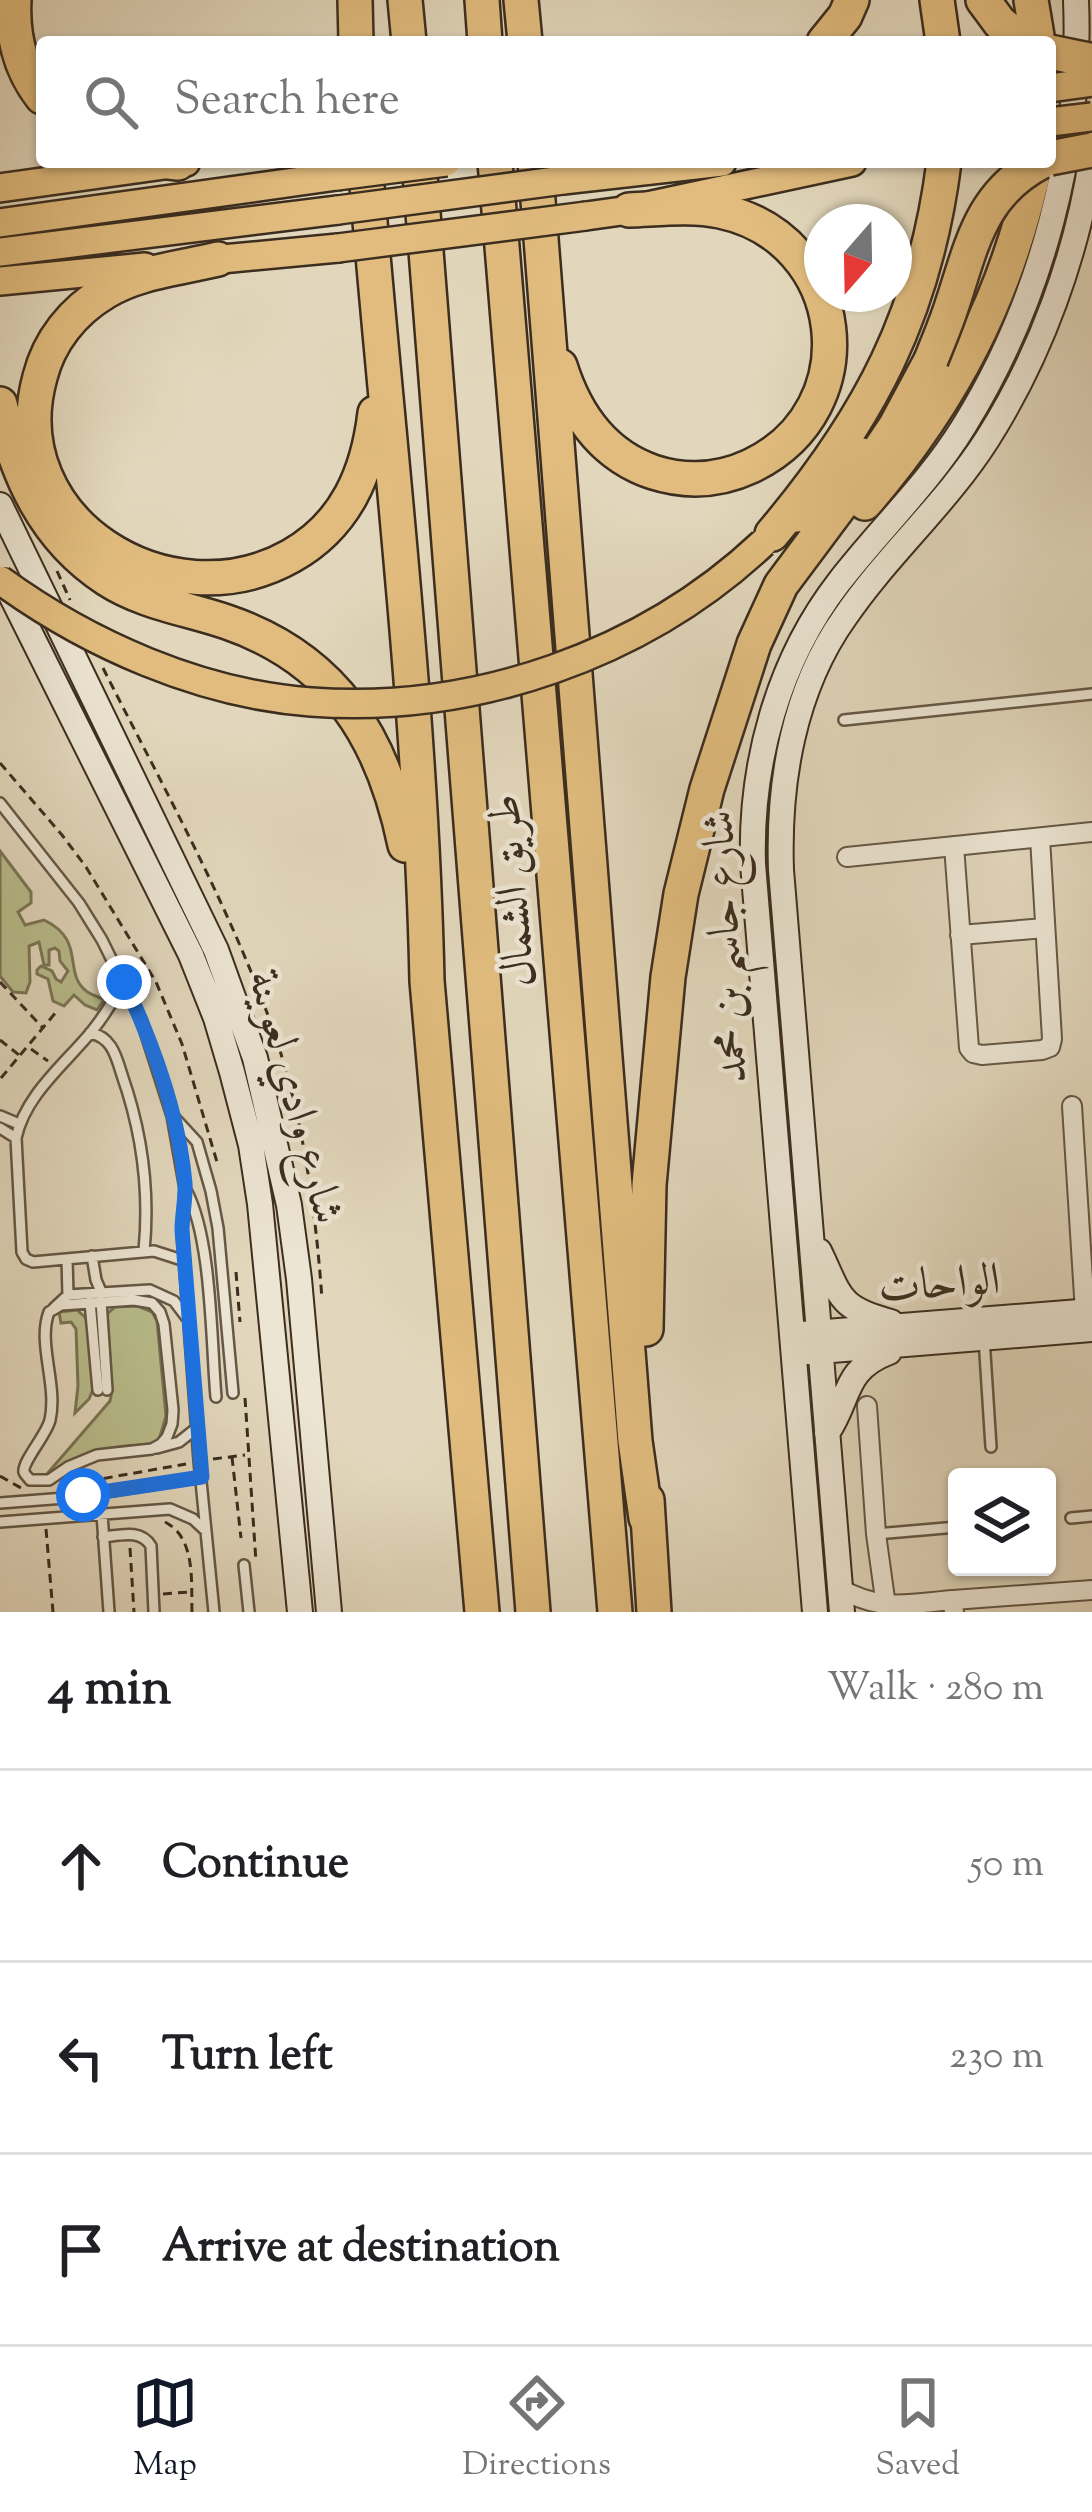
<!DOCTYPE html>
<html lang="en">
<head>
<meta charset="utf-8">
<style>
  body { margin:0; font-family:"Sorts Mill Goudy",Amiri,serif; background:#f6f6f6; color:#202124 }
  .controls { position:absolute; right:36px; bottom:36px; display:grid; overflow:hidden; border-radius:12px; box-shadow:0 3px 9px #0004 }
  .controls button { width:108px; height:108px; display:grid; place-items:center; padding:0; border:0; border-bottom:3px solid #e0e0e0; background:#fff; color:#202124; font:60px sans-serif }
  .compass { position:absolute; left:804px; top:204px; width:108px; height:108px; border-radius:50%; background:#fff; box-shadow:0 3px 9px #0004; rotate:200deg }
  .stop { position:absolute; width:36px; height:36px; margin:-27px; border:9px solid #1a73e8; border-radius:50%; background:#fff }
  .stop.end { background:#1a73e8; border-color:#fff; box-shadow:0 3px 12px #0008 }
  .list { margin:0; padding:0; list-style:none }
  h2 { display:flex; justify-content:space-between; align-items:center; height:156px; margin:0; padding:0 48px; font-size:51px }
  h2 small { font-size:39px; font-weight:400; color:#757577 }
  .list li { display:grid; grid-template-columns:78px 1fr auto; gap:36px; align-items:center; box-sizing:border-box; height:192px; padding:0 48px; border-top:3px solid #e0e0e0 }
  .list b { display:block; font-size:45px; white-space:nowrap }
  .list em { font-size:39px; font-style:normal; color:#757577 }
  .icon { flex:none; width:66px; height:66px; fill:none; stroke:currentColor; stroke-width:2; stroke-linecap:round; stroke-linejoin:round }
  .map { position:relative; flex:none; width:1092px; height:1612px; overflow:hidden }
  .search { position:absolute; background:#fff; box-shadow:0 3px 9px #0004; left:36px; right:36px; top:36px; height:132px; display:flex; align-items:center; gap:30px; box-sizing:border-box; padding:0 42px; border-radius:12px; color:#757577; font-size:45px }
  .sheet { height:732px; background:#fff }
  nav { display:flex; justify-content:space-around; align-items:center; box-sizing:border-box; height:168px; border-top:3px solid #e0e0e0; background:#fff; font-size:33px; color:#757577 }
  nav a { display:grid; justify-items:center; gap:6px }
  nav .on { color:#111827 }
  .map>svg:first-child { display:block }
</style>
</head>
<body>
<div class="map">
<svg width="1092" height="1612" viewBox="0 0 1092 1612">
  <rect width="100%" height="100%" fill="#e2d7bc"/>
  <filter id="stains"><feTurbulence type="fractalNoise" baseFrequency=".00167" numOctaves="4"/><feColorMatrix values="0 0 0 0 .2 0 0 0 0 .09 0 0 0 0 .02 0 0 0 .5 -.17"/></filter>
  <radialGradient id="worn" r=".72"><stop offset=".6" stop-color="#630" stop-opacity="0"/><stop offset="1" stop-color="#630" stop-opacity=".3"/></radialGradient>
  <path fill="#b9bd8c" stroke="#7a7556" stroke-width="3" d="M0,851l31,41v11l-13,9 7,13 19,-5c42,20 19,51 41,70 5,5 13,6 19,10l-7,10 -12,-5 -11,-10 -10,11 -11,-5 -5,-22 -11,-5v-4l4,-4 11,5 4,8 5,3 7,-11 -8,-10 -1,-10 -4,-3 -6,2v15h-5l-5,-23 -10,4 1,36 -4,11 -13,-1 -13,-16z
    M138,1306l14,6 5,9 9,95 -7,24 -6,4c-44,3 -70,3 -105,34l-2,-3 64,-74 2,-10 -6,-76 9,-8z
    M77,1310l9,8 9,67 -6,14 -14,14 3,-27 -2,-57 -5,-7 -10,1 -2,-11z"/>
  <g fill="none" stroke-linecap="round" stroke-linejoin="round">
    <defs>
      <path id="lane" d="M844,720l248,-26
        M0,803l79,100 23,37 39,79 31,97 13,73 -3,41 17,231 15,151
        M123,983c-9,17 -19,33 -31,48 -27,33 -67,64 -76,107l6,114 4,7 7,3 121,-11 31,10
        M90,1033c22,4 26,23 32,42 20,57 28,115 22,176
        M0,1116l19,8
        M174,1117l23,25 14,49 7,37 15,165
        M0,1128l16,10
        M186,1190c26,48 25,151 30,207
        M92,1256l4,24 7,16
        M67,1259l1,36
        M134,1300l18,3 8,9 4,12 9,86 -1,14 -5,13 -6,7 -9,5 -55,6 -29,12 -19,13h-19c-2,-3 -5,-5 -6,-8 -2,-10 23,-38 26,-52 8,-35 -13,-77 -1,-108l12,-7z
        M101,1301l6,89
        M90,1302l8,88
        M54,1308l14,-13 82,-5 24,11 13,17
        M984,1338l7,109
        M157,1448l22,-6 19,-15
        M0,1503l65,-5 137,-21
        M102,1514l7,98
        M1071,1518l21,-2
        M0,1522l170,-13 23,10 13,12
        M876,1534l81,-7
        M103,1537c18,-2 38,-8 48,9l3,66
        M244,1565l5,47"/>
      <path id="street" d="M954,846l15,202 4,5 9,2 60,-5 8,-3 2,-8 -12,-201
        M847,857l245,-25
        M960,935l85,-7
        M1072,1106l13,206
        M867,1406l9,128 10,72
        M839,1588c42,24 68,16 114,12
        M954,1612l-1,-12 139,-10"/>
      <path id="secondary" d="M0,505l216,445 39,108 34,147 10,74 30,333
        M4,581l187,374 25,63 16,54 19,73 9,59 40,408
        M819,1251c22,45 18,57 72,71
        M801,1334l291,-23
        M807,1352l285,-23
        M827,1433c24,-35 15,-63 62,-81
        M815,1612l-62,-748c-3,-100 25,-203 86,-282 41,-53 90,-99 125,-156 78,-126 118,-279 112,-426
        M842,1612l-61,-742c-3,-87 12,-180 64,-253 43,-63 102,-114 143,-179 53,-84 89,-183 104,-282"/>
      <path id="primary" d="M563,180l159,-18
        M0,188l186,-26
        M586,216l43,-6 223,-48
        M0,223l337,-47
        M0,252l338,-42
        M201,261l137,-13
        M0,281l145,-14
        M797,518l22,-17 43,-49"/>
      <path id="highway" d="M14,0c-2,36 6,69 28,97
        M355,0l1,42
        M405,0l4,42
        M482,0l3,42
        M521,0l4,42
        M937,0l6,42
        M983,0l17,23 25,19
        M1031,0l7,42
        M824,42l21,-26 7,-16
        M169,162l9,1
        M365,162c22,273 56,545 62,819l55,631
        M419,162l114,1450
        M495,162l120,1450
        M535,162l100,1279 11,77
        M218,259c-37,9 -81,13 -113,33 -32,19 -56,49 -65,85 -40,144 129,248 251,179 55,-31 77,-83 84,-143
        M560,366c15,48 43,89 93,106 34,11 66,9 98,-6 119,-57 98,-228 -31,-255 -29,-6 -61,-2 -91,-1
        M0,404c17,71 44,134 107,175 37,24 79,29 120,43 108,37 156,116 178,223
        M865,503c89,-103 142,-207 171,-341
        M772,534c98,-116 153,-221 172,-372
        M646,1329l3,-144 19,-208 13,-83 26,-105 47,-145 27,-59 79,-106 35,-52 36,-67
        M647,1500l7,112"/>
    </defs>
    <use href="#lane" stroke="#655846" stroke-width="14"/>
    <use href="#street" stroke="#655846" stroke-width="22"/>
    <use href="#secondary" stroke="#3b2d1f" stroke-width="28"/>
    <use href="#primary" stroke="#3b2d1f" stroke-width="32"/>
    <use href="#highway" stroke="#3b2d1f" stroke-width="38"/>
    <path stroke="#3b2d1f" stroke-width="3" stroke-dasharray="9 6" stroke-linecap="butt" d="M57,571l13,29
      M103,668c57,113 119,224 163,342 35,92 49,192 56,289
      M0,763l62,72 24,32 70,115 26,62 35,118
      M0,982l42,45
      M0,1040l19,15
      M31,1049l17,12
      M1,1078l56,-67
      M236,1272l4,50
      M245,1398l11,164
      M232,1457l9,81
      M213,1459l32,-4
      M0,1476l21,12
      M89,1481l97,-17
      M165,1522c31,16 26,59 27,90
      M46,1529l7,83
      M130,1548l4,64
      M163,1594l26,-2"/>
    <use href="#lane" stroke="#ece5d3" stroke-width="9"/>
    <use href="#street" stroke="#ece5d3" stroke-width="18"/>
    <use href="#secondary" stroke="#ece5d3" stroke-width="24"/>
    <use href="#primary" stroke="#e1bc7e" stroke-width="27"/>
    <use href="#highway" stroke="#e1bc7e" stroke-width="33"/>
    <defs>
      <path id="primary-bridge" d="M1050,88l42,-6
        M1050,122l42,-5
        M337,176l109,-14
        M338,210l225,-30
        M338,248l248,-32
        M0,580c88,64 200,114 311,122 163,12 333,-47 452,-159"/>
      <path id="highway-bridge" d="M1050,52l39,8
        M1050,158l42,-8
        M931,360c7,-18 15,-36 21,-55 20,-60 28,-111 89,-143"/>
    </defs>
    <use href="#primary-bridge" stroke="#3b2d1f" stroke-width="32" stroke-linecap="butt"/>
    <use href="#highway-bridge" stroke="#3b2d1f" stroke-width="38" stroke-linecap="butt"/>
    <use href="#primary-bridge" stroke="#e1bc7e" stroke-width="27"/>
    <use href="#highway-bridge" stroke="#e1bc7e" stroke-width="33"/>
  </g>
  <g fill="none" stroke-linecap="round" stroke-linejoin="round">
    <path stroke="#1a73e8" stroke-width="15" d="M83,1495l119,-18 -20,-247c0,-15 4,-32 3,-47 -6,-68 -32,-139 -61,-201"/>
  </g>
  <g text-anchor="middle" stroke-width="9" stroke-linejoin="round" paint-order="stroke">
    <g font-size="45" fill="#3b2d1f" stroke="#ece5d3">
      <text transform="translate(510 891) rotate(-95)" y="16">طريق الشمال</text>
      <text transform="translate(723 947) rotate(-93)" y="16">شارع جاسم بن محمد</text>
      <text transform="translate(298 1096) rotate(75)" y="16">شارع وادي لعوينة</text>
      <text transform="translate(939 1281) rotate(-4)" y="16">الواحات</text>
    </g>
  </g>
  <rect width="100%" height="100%" filter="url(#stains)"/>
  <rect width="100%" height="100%" fill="url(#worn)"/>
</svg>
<div class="controls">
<button><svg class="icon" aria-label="layers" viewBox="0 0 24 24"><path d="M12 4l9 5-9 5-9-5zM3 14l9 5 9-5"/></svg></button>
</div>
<svg class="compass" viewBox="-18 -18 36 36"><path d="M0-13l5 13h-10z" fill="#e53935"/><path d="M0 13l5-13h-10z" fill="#757577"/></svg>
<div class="stop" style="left:83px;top:1495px"></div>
<div class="stop end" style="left:124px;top:982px"></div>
<div class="search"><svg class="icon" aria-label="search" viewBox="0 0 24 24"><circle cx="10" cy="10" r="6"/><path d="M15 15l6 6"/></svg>Search here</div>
</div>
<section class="sheet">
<h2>4 min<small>Walk · 280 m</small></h2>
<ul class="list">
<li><svg class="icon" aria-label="ahead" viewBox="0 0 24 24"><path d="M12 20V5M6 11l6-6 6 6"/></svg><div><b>Continue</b></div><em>50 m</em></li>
<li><svg class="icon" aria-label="left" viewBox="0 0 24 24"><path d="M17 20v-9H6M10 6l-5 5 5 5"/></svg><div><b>Turn left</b></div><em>230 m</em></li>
<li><svg class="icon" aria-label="arrive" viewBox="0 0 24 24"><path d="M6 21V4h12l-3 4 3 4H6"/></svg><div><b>Arrive at destination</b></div></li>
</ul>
</section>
<nav>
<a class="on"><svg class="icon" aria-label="map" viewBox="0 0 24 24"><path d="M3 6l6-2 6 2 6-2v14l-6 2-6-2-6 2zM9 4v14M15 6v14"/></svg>Map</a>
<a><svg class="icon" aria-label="directions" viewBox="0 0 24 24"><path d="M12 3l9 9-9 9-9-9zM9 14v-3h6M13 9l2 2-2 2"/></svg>Directions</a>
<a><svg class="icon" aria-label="saved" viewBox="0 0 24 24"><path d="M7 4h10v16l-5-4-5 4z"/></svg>Saved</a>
</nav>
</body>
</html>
